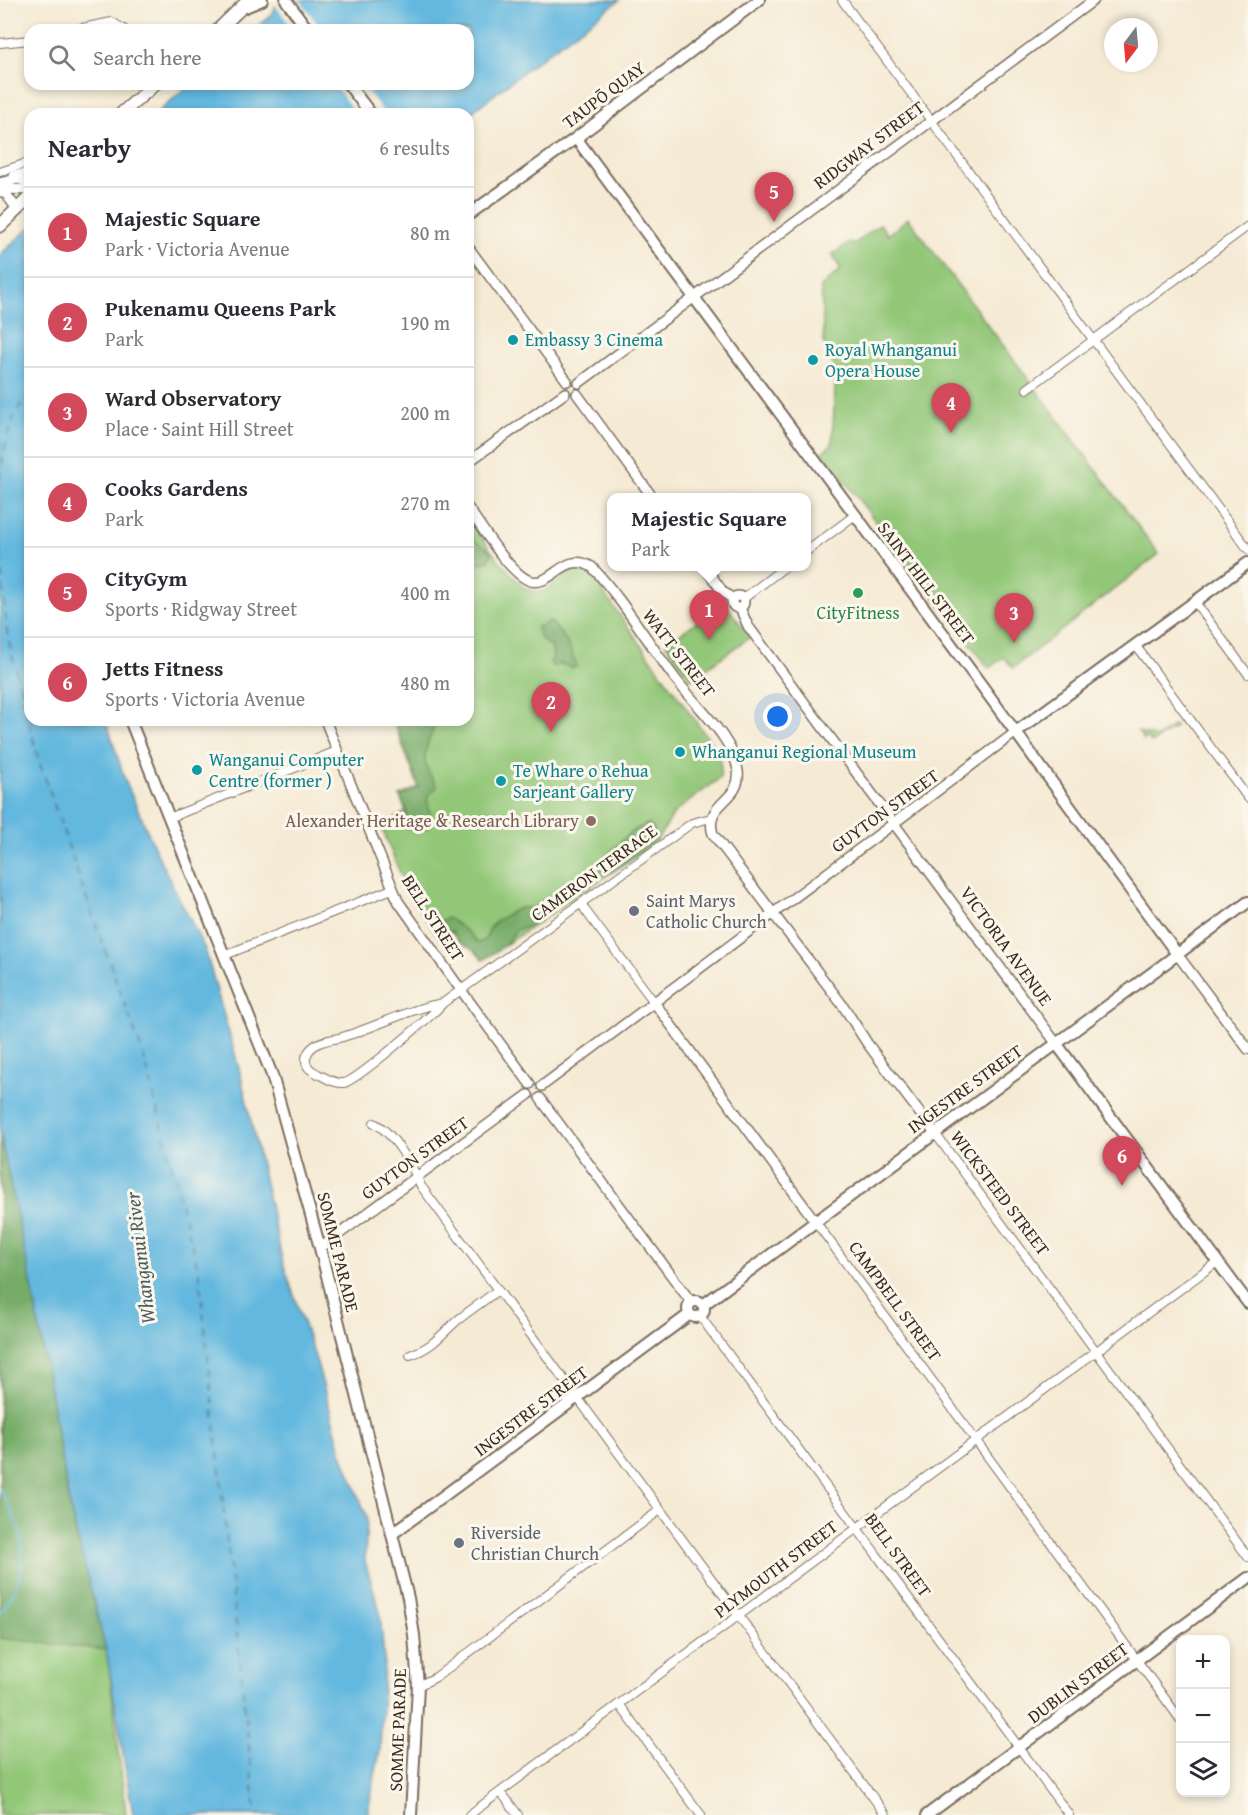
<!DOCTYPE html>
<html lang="en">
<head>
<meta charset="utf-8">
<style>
  body { margin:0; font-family:"Gentium Book Plus",serif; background:#f2f2f3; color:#2b2b33 }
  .controls { position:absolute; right:18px; bottom:18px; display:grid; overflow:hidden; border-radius:12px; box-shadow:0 3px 9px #0003 }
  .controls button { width:54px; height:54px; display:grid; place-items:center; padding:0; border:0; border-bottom:2px solid #e1e1e2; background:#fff; color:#2b2b33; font:30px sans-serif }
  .compass { position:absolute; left:1104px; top:18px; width:54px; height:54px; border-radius:50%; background:#fff; box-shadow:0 3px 9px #0003; rotate:196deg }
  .you { position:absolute; left:778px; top:717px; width:21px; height:21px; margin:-15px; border:4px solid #fff; border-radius:50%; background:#1a73e8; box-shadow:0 0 0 9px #1a73e833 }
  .badge { display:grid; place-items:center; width:39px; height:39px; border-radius:50%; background:#d1495b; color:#fff; font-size:20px; font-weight:700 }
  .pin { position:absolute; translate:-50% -50px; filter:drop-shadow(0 2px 3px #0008) }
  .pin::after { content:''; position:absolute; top:32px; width:21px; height:18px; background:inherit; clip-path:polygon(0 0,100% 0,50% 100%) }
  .popup { position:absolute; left:607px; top:493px; width:204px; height:78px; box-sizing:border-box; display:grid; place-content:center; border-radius:12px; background:#fff; filter:drop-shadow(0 2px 4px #0005); font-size:20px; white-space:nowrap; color:#7c7c81 }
  .popup b { font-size:22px; color:#2b2b33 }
  .popup::after { content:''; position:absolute; left:50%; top:100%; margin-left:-12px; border:12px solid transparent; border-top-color:#fff }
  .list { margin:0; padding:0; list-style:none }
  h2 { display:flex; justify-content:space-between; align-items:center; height:78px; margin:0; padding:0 24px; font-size:26px }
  h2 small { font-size:20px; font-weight:400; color:#7c7c81 }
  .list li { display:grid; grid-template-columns:39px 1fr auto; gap:18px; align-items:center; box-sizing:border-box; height:90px; padding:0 24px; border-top:2px solid #e1e1e2 }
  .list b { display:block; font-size:22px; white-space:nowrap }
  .list p { margin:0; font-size:20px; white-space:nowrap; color:#7c7c81 }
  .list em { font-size:20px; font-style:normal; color:#7c7c81 }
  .icon { flex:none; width:33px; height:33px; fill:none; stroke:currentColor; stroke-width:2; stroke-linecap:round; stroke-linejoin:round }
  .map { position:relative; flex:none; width:1248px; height:1815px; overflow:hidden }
  .search { position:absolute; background:#fff; box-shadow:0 3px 9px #0003; left:24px; top:24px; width:450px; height:66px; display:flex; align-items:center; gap:15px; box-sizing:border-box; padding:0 21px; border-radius:18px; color:#7c7c81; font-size:22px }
  .panel { position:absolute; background:#fff; box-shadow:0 3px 9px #0003; left:24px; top:108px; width:450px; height:618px; border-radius:18px }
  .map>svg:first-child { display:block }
</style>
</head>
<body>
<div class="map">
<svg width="1248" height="1815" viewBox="0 0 1248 1815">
  <rect width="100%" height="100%" fill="#fbf7ec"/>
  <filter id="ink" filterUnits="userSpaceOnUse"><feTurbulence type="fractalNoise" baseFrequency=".0167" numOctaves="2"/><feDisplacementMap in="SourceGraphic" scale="12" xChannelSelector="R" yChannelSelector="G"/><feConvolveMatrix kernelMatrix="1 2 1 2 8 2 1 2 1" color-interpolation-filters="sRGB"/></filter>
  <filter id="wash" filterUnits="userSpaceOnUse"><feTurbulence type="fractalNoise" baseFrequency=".008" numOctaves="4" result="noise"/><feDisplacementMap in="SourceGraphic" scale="24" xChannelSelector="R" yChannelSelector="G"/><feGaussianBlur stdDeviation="1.35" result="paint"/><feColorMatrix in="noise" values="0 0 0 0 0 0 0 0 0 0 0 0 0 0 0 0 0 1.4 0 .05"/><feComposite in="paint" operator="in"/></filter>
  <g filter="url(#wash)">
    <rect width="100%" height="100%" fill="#f5ead4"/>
    <path fill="#93c778" stroke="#67784b" stroke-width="1.5" d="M908,218l251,336 -146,114 -9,-11 -15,11 -167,-216 10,-8 4,-73 -12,-27 -3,-57 20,-18 -9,-14 18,-13 3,3 27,-21 8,11z
      M468,517l24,35 32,36 14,4h5l30,-22 9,-1 8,5 122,170c7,11 11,20 8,34l-45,34 -18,28 -15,12 -159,108 -8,-9 -17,-10 -7,-10 -11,8 -32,-46 -27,-67 25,-14 -6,-16 19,-8 -26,-68h75z
      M724,602l26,35 -59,42 -25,-35z
      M1174,725l2,2 -24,16 -6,-5 -2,2 -6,-8 19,6z
      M0,1151l19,55 84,409 23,200h-126z"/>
    <path fill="#76ac68" stroke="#586b43" stroke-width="1.5" d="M468,536l24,16 -3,8 -12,4 -9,-2z
      M548,621l3,1 15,18 11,26 -4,2 -12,-4 -9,2 -2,-4 3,-4 -1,-10c-9,-7 -14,-9 -15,-22l4,1z
      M393,720h39l3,3c-1,9 -6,14 -8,23 -6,19 2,25 10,41 -17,14 -6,17 -7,31 0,4 -2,7 -3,10l-17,1 -6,-3 3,-15 -7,-15 19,-9z
      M648,824l5,4 4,12 -51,35 -4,-3 -3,-8c15,-14 30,-35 49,-40z
      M546,901l6,6v5l-17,13 -19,5 -11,15 -22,15 -8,-9 -17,-10 -6,-10 -5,2 -6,-3 -1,-9 8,-3 22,16 7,9c12,-2 9,-10 14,-17 3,-4 24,-17 29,-18 3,-1 10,0 13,1l7,-6z
      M0,1134l33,157 38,221 35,138 -106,-12z"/>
    <path fill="#63b8df" stroke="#4f717e" stroke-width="1.5" d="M284,0h336l-74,54 -78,61 -312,-1 34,-30h278v-54h-215l20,-17 2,-7z
      M30,227v493h76l19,60 36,82 44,87 35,123 43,191 34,100 25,91 25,63 -2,44 15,51 4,48 -4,91 -13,64h-234l-27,-165 -35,-138 -38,-221 -33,-157v-879z"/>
    <path fill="#f5ead4" d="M283,0h17l22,30h-28l-19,-25z
      M334,84h28l23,30h-29z"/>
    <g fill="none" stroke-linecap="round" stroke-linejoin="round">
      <path stroke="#63b8df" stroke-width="2" d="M0,1489c4,11 11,20 15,30 14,30 7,69 -15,93"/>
      <path stroke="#495c62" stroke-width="1.5" stroke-dasharray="8 6" stroke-linecap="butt" d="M0,478c5,-28 8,-64 30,-84
        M0,544l7,90 31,124 54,156 52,143 55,216 57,542
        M22,692l8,-23"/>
    </g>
  </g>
  <g filter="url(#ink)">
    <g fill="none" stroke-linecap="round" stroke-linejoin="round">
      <defs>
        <path id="minor" d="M842,0l406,549
          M72,30l40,-8 13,8
          M0,43l30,-3
          M0,172l30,-10
          M1027,389l221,-163
          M807,551l48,-36
          M743,599l43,-33
          M1195,602l53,72
          M1136,646l112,152
          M169,818l168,-67
          M582,903l3,7 69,92
          M225,955l167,-66
          M443,1003c-10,12 -87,78 -99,80 -9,1 -18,-5 -26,-9 -5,-3 -11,-5 -12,-12 -1,-6 3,-12 8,-16 7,-6 16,-6 25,-8 36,-10 68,-29 104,-35z
          M443,1003l249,-180 19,-5
          M374,1123c19,9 39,44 47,63l465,629
          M934,1132l314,425
          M815,1221l365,498
          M700,1316l369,499
          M410,1355c24,-8 31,-21 49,-36 13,-10 26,-19 39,-29
          M418,1686l18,-9 224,-167
          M619,1704l82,111
          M501,1792l17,23
          M469,1815l748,-553"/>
        <path id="tertiary" d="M14,176l16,-4
          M0,183l17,-4 13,3
          M0,191l8,-2 22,1
          M0,191l6,3 11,15
          M468,247l99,134
          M579,383l515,-383
          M577,394l76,104
          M468,462l97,-69
          M468,508c13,18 41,64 60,72 23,10 36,-31 64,-13 31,33 55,74 82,110 19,26 60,61 64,94 4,31 -35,31 -25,63l131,173 23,36 67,89
          M704,566l19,26 10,7
          M732 602a6 6 0 1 1 12 0a6 6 0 1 1-12 0Z
          M740,608l8,18 308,417
          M325,720l73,181 63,89 69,94
          M1177,954l71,95
          M654,1002l161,219
          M542,1086l474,-354
          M540,1098l151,204
          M320,1248l208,-153"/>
        <path id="secondary" d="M286,0l22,30
          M243,8l19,-8
          M348,84l23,30
          M576,138l406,548 195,268
          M468,215l108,-77 183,-138
          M130,720l142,355 48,173 88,350 6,37 4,51 -7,129
          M1016,732l232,-169
          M1056,1043l192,260
          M688 1309a8 8 0 1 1 16 0a8 8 0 1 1-16 0Z
          M703,1305l545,-403
          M392,1534l298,-220
          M927,1815l321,-237"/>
        <path id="primary" d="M218,30l31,-30
          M121,114l34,-30
          M0,226l30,-29"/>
      </defs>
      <use href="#minor" stroke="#7c6d5e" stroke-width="10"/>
      <use href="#tertiary" stroke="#7c6d5e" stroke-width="12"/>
      <use href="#secondary" stroke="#7c6d5e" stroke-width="14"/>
      <use href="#primary" stroke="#7c6d5e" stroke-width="15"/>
      <use href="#minor" stroke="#fff" stroke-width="8"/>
      <use href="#tertiary" stroke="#fff" stroke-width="9"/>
      <use href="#secondary" stroke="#fff" stroke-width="10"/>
      <use href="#primary" stroke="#fff" stroke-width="12"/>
    </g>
  </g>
  <g fill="#0f9aa8" stroke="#fbf7ec" stroke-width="2">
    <circle cx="513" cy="340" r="6"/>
    <circle cx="813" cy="360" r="6"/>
    <circle cx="680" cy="752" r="6"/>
    <circle cx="197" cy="770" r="6"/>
    <circle cx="501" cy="781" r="6"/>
  </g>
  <circle fill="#2e9e5b" stroke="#fbf7ec" stroke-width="2" cx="858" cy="593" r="6"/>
  <circle fill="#8d6e63" stroke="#fbf7ec" stroke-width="2" cx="591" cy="821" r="6"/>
  <g fill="#6b7280" stroke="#fbf7ec" stroke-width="2">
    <circle cx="634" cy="911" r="6"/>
    <circle cx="459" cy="1543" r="6"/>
  </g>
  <g text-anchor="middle" stroke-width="6" stroke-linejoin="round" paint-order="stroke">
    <g font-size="18" fill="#3b2a1e" stroke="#fbf7ec">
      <text transform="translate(604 95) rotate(-37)" y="6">TAUPŌ QUAY</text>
      <text transform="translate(869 145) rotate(-37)" y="6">RIDGWAY STREET</text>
      <text transform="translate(926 583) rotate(53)" y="6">SAINT HILL STREET</text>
      <text transform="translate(679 653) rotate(52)" y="6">WATT STREET</text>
      <text transform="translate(885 811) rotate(-36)" y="6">GUYTON STREET</text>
      <text transform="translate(594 873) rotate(-36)" y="6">CAMERON TERRACE</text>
      <text transform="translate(433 918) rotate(57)" y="6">BELL STREET</text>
      <text transform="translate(1006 946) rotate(54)" y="6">VICTORIA AVENUE</text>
      <text transform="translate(965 1089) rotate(-36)" y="6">INGESTRE STREET</text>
      <text transform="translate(415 1158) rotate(-36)" y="6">GUYTON STREET</text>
      <text transform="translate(1000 1193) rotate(53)" y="6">WICKSTEED STREET</text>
      <text transform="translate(338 1252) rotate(76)" y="6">SOMME PARADE</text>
      <text transform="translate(895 1301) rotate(54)" y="6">CAMPBELL STREET</text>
      <text transform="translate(531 1411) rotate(-37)" y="6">INGESTRE STREET</text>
      <text transform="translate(898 1555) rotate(54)" y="6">BELL STREET</text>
      <text transform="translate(776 1569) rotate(-37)" y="6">PLYMOUTH STREET</text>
      <text transform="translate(1078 1683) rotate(-37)" y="6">DUBLIN STREET</text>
      <text transform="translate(398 1730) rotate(-88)" y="6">SOMME PARADE</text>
    </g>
    <g font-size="18" fill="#0d838f" stroke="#fbf7ec" text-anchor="start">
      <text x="525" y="346">Embassy 3 Cinema</text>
      <text x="825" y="356">Royal Whanganui<tspan x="825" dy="21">Opera House</tspan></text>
      <text x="692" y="758">Whanganui Regional Museum</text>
      <text x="209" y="766">Wanganui Computer<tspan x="209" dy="21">Centre (former )</tspan></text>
      <text x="513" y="777">Te Whare o Rehua<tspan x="513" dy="21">Sarjeant Gallery</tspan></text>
    </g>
    <g font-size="18" fill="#27864d" stroke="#fbf7ec">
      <text x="858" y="619">CityFitness</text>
    </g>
    <g font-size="18" fill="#785e54" stroke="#fbf7ec" text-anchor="end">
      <text x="579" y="827">Alexander Heritage &amp; Research Library</text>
    </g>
    <g font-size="18" fill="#5b616d" stroke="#fbf7ec" text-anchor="start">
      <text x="646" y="907">Saint Marys<tspan x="646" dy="21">Catholic Church</tspan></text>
      <text x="471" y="1539">Riverside<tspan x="471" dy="21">Christian Church</tspan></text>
    </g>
    <g font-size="20" font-style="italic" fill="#495c62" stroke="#fbf7ec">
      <text transform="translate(140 1258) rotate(-97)" y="7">Whanganui River</text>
    </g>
  </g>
</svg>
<div class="controls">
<button>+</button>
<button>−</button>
<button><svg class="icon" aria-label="layers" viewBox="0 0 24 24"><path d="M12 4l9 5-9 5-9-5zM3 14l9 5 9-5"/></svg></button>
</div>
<svg class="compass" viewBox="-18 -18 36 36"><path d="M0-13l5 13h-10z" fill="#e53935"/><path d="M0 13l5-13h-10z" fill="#7c7c81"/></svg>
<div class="you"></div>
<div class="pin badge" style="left:709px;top:640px">1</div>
<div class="popup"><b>Majestic Square</b>Park</div>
<div class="pin badge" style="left:551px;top:732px">2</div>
<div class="pin badge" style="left:1014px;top:643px">3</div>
<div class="pin badge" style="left:951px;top:433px">4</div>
<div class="pin badge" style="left:774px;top:222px">5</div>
<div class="pin badge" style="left:1122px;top:1186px">6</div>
<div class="search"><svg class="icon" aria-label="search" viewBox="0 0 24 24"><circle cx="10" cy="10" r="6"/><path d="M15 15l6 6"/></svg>Search here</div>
<section class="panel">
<h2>Nearby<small>6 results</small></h2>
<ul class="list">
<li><span class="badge">1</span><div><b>Majestic Square</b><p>Park · Victoria Avenue</p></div><em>80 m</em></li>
<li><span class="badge">2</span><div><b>Pukenamu Queens Park</b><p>Park</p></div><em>190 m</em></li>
<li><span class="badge">3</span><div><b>Ward Observatory</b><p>Place · Saint Hill Street</p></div><em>200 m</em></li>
<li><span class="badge">4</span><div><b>Cooks Gardens</b><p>Park</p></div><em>270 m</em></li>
<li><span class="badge">5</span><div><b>CityGym</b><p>Sports · Ridgway Street</p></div><em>400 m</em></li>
<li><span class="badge">6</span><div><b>Jetts Fitness</b><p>Sports · Victoria Avenue</p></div><em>480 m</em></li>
</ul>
</section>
</div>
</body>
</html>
